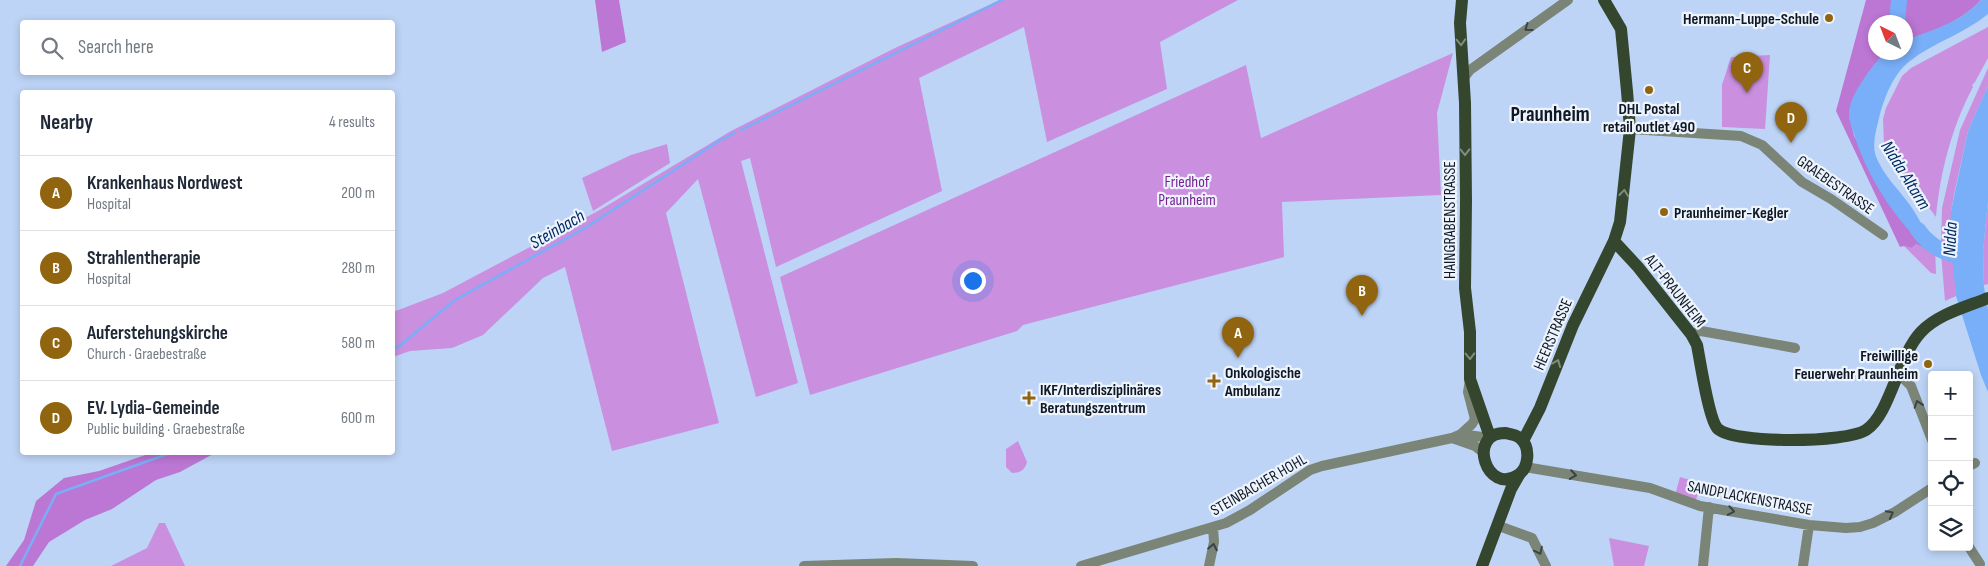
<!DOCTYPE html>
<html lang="en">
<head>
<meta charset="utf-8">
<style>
  body { margin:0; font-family:"Sofia Sans Condensed",sans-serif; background:#f2f2f3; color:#1f2937 }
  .controls { position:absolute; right:15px; bottom:15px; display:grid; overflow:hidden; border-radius:5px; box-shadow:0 2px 8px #0003 }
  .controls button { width:45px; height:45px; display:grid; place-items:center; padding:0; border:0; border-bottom:1px solid #e0e1e3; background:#fff; color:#1f2937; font:25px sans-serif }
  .compass { position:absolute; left:1868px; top:15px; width:45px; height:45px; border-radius:50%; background:#fff; box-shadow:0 2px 8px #0003; rotate:318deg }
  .you { position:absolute; left:972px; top:280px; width:18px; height:18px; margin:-12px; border:4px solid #fff; border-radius:50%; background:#1a73e8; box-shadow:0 0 0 8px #1a73e833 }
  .badge { display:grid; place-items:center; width:32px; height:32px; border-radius:50%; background:#91650f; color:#fff; font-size:16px; font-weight:700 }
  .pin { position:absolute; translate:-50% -41px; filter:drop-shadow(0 1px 2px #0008) }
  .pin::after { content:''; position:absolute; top:26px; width:18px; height:15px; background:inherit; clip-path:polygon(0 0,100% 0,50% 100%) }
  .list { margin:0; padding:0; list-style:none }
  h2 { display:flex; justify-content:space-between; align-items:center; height:65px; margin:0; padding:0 20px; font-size:21px }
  h2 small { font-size:16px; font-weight:400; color:#747a83 }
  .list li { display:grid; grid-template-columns:32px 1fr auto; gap:15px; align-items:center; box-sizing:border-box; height:75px; padding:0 20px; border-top:1px solid #e0e1e3 }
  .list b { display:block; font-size:19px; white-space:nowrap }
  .list p { margin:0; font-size:16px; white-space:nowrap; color:#747a83 }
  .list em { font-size:16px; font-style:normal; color:#747a83 }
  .icon { flex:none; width:28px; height:28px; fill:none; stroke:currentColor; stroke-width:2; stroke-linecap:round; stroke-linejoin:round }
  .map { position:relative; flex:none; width:1988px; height:566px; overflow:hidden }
  .search { position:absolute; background:#fff; box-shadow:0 2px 8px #0003; left:20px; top:20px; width:375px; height:55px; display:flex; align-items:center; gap:12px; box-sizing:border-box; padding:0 18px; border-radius:5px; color:#747a83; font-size:19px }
  .panel { position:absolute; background:#fff; box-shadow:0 2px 8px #0003; left:20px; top:90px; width:375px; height:365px; border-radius:5px }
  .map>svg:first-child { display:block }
</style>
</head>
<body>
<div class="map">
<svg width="1988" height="566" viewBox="0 0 1988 566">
  <rect width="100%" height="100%" fill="#bdd4f6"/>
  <path fill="#ca90df" d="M1000,0h238l-78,42 7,47 -120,53 -23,-115 -105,51 23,113 -166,76 -26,-109 -9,3 57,222 -42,14 -58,-218 -32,34 53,210 -107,28 -47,-184 -22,11 -60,57 -31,13 -42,3 -17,6v-45l50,-19 155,-82 133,-80 164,-83z
    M1988,27v31l-13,24 -3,3 1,2c-21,39 -33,86 -37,130l-37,-49 -15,-24 -1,-25 3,-11 16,-32 9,-8z
    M1453,53l-16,60 4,82 -159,7 2,55 -261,68 -6,6 -207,64 -30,-118 466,-212 15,73z
    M1770,55l-5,74 -43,-2v-42l9,-28z
    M1988,68v18l-20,45 -13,59 -4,21 1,40 -11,-8 1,-35 18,-78z
    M667,144l3,19 -77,48 -11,-33 49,-23z
    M1988,201v83l-4,1 -1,-34z
    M1916,244l12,6 7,-5 1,29 -5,-1 -27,-27 8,2z
    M1941,253l12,6 3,37 -11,5z
    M1018,441l9,21c-2,8 -7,11 -15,11l-6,-6v-18z
    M1680,477l21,6 -5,17 -21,-5z
    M159,523h6l20,43h-74l36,-18z
    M1609,538l40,8 -5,20h-30z"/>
  <path fill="#bc76d4" d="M595,0h24l7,42 -24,10z
    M1866,0h115c-20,22 -48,31 -75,40v-18h-30v30l8,1 -16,20 -15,25 -4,17 5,21 57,97 17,17 -12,-6 -4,4 -8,-2 -4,1 -64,-136z
    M154,452l61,1 -35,19 -24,8 -44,29 -27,11 -36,22 -16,24h-27l18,-26 12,-39 28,-23 35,-7z"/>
  <path fill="#79aef8" d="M1981,0h7v14c-24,20 -54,28 -78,47 -17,13 -26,37 -31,57 -3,13 -8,28 -2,41 8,18 22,31 33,46 9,13 16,27 22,41l-5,3c-33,-31 -60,-72 -73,-115 -2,-6 -5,-13 -5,-19 -1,-19 23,-48 35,-62l22,-1v-12c27,-10 55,-18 75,-40z
    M1988,86v115l-5,50 1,36 4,22v83l-7,-17 -25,-79 -6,-60 1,-25 17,-80z"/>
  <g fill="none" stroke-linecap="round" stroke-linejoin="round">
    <path stroke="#79aef8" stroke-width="2.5" d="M741,130l261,-130
      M392,348l6,-1 57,-47 130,-72 134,-87 16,-8
      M20,566l36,-72 117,-42"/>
    <path stroke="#79aef8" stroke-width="16" d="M1897,22l2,-22
      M1918,230c13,18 28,24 49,28"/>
    <path stroke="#7b8577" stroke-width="10" d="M1463,79l7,-9 98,-70
      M1630,129l111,7 21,9 40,37 29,17 52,36
      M1691,334l10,-3 94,17
      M1898,373l13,13 21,54
      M1461,434l28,4
      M1452,438l23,8 9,7
      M1969,466l6,-3
      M1525,467l125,21 50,18 109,19 37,3 14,-1 13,-4 22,-11 37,-24
      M1499,526l33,12 14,28
      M1969,547l11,17
      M804,566l92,-3 77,3
      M1081,566l145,-43 24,-13 60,-40 12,-4 130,-28 9,-4 11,-10 3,-5 -7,-27 2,-12
      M1209,566l5,-24 -1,-15
      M1703,566l6,-59
      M1803,566l6,-41"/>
    <path stroke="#35462e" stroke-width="12" d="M1462,0l-2,23 5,80 1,98 -1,87 5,44v47l20,58
      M1614,241l24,26 53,67 6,11c3,15 12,76 21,84 17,15 128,14 148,1 24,-15 32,-74 55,-98 17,-18 45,-25 67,-34
      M1505,433c5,1 11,2 15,5 11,9 9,30 -2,37 -31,21 -52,-42 -13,-42z
      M1523,441l17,-33 33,-83 41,-84 6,-19 10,-93 -3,-38 -6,-62 -17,-29
      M1482,566l29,-77 8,-14"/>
  </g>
  <defs><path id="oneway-chevron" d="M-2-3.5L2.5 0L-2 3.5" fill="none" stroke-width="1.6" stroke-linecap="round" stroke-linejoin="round" transform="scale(1.25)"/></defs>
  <g stroke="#3a4445">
    <use href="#oneway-chevron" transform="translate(1528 28) rotate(144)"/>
    <use href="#oneway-chevron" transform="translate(1918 404) rotate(-109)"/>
    <use href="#oneway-chevron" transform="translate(1573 475) rotate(9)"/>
    <use href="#oneway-chevron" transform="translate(1731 511) rotate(10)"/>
    <use href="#oneway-chevron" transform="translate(1890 514) rotate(-27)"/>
    <use href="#oneway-chevron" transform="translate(1213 547) rotate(-79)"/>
    <use href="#oneway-chevron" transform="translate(1539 551) rotate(64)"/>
  </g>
  <g stroke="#7f8c81">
    <use href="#oneway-chevron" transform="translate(1461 42) rotate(88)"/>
    <use href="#oneway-chevron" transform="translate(1465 152) rotate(89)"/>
    <use href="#oneway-chevron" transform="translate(1624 193) rotate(-83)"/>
    <use href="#oneway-chevron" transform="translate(1470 356) rotate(89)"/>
    <use href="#oneway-chevron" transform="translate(1557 363) rotate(-68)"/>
  </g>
  <g fill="#91650f" stroke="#edf4fe" stroke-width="2">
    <circle cx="1829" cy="18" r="5"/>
    <circle cx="1649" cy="90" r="5"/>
    <circle cx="1664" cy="212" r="5"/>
    <circle cx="1928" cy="364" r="5"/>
    <path d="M1211.5 373.5h5v5h5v5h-5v5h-5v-5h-5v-5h5z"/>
    <path d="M1026.5 390.5h5v5h5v5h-5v5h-5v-5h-5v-5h5z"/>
  </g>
  <g text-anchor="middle" stroke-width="4.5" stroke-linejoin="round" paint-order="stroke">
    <g font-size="16" font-weight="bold" fill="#0f1823" stroke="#edf4fe" text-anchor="start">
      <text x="1819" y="24" text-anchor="end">Hermann-Luppe-Schule</text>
      <text x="1649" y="114" text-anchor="middle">DHL Postal<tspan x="1649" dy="18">retail outlet 490</tspan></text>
      <text x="1674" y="218">Praunheimer-Kegler</text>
      <text x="1918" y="361" text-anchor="end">Freiwillige<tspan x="1918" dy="18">Feuerwehr Praunheim</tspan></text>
      <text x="1225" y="378">Onkologische<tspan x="1225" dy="18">Ambulanz</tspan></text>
      <text x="1040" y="395">IKF/Interdisziplinäres<tspan x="1040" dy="18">Beratungszentrum</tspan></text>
    </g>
    <g font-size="16" fill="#792193" stroke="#edf4fe">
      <text x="1187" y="187">Friedhof<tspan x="1187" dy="18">Praunheim</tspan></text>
    </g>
    <g font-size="16" fill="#0f1823" stroke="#edf4fe">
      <text transform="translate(1836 184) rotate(35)" y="6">GRAEBESTRASSE</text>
      <text transform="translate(1449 220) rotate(-90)" y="6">HAINGRABENSTRASSE</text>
      <text transform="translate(1676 290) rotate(52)" y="6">ALT-PRAUNHEIM</text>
      <text transform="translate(1552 334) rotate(-67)" y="6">HEERSTRASSE</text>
      <text transform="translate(1258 484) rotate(-30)" y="6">STEINBACHER HOHL</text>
      <text transform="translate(1750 497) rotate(11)" y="6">SANDPLACKENSTRASSE</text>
    </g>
    <g font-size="18" font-style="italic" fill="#002a62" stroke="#edf4fe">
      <text transform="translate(1906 175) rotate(58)" y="6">Nidda Altarm</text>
      <text transform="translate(557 229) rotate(-30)" y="6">Steinbach</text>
      <text transform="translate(1950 239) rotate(-87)" y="6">Nidda</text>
    </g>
    <g font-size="21" font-weight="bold" fill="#0f1823" stroke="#edf4fe">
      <text x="1550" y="121">Praunheim</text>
    </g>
  </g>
</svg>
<div class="controls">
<button>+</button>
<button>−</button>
<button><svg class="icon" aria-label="locate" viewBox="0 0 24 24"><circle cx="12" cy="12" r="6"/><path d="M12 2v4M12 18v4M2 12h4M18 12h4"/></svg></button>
<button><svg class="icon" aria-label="layers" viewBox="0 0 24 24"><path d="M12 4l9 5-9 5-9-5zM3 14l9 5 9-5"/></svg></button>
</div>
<svg class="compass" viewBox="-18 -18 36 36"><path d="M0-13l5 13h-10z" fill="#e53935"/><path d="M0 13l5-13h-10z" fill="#747a83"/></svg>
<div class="you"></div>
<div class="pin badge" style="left:1238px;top:358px">A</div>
<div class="pin badge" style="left:1362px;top:316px">B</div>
<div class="pin badge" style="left:1747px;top:93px">C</div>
<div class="pin badge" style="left:1791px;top:143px">D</div>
<div class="search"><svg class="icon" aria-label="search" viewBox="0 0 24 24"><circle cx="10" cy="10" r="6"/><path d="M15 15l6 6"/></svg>Search here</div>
<section class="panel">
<h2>Nearby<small>4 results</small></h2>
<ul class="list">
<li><span class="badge">A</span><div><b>Krankenhaus Nordwest</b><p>Hospital</p></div><em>200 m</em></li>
<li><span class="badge">B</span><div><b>Strahlentherapie</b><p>Hospital</p></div><em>280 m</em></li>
<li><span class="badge">C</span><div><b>Auferstehungskirche</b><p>Church · Graebestraße</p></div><em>580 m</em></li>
<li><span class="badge">D</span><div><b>EV. Lydia-Gemeinde</b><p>Public building · Graebestraße</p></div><em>600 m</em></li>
</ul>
</section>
</div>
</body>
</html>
